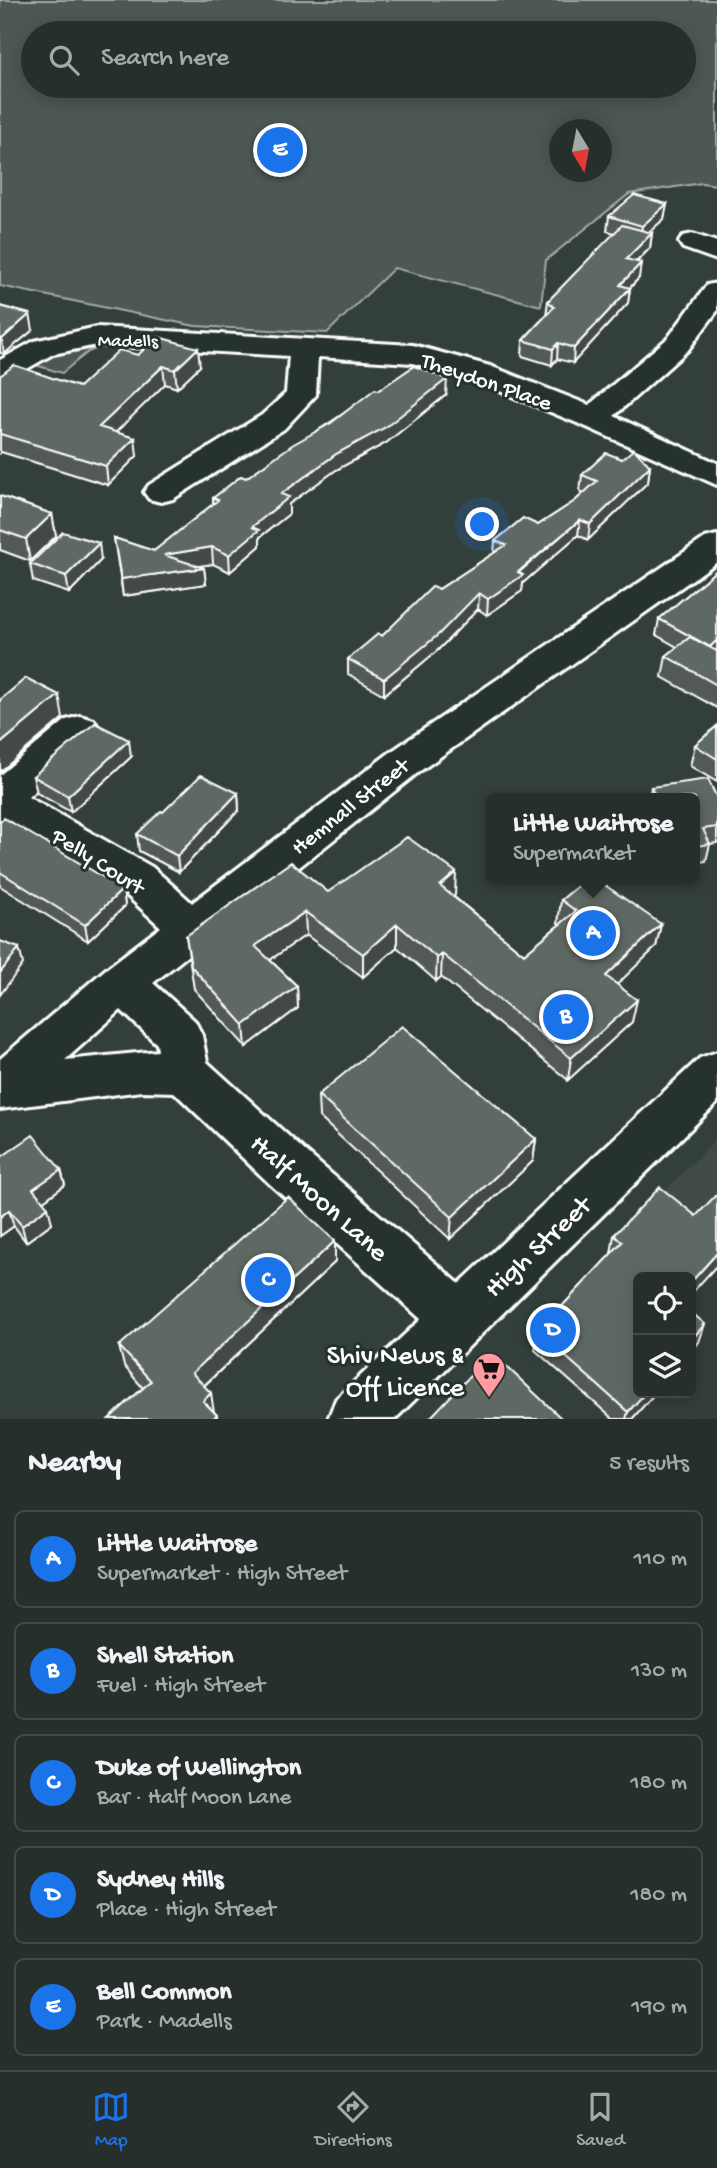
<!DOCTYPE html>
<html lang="en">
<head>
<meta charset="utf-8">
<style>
  body { margin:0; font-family:"Gochi Hand",sans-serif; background:#2e3734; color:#f1f3f6 }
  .controls { position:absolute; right:21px; bottom:21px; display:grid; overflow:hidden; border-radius:10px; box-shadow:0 4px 18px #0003 }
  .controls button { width:63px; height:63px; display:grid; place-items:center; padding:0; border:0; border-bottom:2px solid #424a48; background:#262f2c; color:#f1f3f6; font:35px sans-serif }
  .compass { position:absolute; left:549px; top:119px; width:63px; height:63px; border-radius:50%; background:#262f2c; box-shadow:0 4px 18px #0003; rotate:170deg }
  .you { position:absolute; left:483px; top:525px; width:24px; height:24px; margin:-18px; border:5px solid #fff; border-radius:50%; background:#1a73e8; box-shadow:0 0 0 10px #1a73e833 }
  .badge { display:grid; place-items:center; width:46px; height:46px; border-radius:50%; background:#1a73e8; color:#fff; font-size:23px; font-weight:700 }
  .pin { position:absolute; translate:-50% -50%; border:4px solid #fff; box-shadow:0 2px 7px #0006 }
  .popup { position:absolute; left:486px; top:793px; width:214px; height:91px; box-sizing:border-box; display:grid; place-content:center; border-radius:10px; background:#262f2c; filter:drop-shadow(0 2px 5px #0005); font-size:23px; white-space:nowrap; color:#a4a9a9 }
  .popup b { font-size:26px; color:#f1f3f6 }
  .popup::after { content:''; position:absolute; left:50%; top:100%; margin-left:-14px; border:14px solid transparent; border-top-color:#262f2c }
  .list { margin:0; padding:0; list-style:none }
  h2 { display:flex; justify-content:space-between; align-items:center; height:91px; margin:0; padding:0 28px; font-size:30px }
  h2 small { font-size:23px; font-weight:400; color:#a4a9a9 }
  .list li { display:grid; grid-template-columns:46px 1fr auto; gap:21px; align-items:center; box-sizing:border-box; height:98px; margin:0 14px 14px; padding:0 14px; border:2px solid #424a48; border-radius:10px }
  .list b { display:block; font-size:26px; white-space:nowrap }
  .list p { margin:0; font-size:23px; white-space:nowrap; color:#a4a9a9 }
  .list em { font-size:23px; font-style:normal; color:#a4a9a9 }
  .icon { flex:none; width:38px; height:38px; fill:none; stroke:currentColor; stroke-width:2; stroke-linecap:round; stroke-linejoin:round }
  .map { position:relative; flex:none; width:717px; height:1419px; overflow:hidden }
  .search { position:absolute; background:#262f2c; box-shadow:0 4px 18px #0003; left:21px; right:21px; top:21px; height:77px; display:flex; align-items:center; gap:18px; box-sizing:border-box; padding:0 24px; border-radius:38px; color:#a4a9a9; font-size:26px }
  .sheet { height:651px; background:#262f2c }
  nav { display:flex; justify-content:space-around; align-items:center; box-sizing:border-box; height:98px; border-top:2px solid #424a48; background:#262f2c; font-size:19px; color:#a4a9a9 }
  nav a { display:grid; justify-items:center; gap:4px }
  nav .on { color:#1a73e8 }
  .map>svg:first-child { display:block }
</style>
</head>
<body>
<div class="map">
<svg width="717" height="1419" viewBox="0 0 717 1419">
  <rect width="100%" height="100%" fill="#333f3a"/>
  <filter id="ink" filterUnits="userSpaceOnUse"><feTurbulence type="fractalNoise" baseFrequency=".0143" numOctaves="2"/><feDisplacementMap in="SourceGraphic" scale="14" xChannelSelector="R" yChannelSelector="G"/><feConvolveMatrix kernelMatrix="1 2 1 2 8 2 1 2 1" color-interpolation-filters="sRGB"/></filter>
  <g filter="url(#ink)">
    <path fill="#404c47" d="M717,1138v109l-60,-48z"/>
    <path fill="#4d5853" stroke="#a6aca9" stroke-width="2" fill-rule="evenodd" d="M0,0h717v185l-15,-2 -73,11 -83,66 -5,46 -147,-38 -67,65 -132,-7 -195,-40zM33,33h651v53h-651zM560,130h42v42h-42z
      M101,347l-13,5 -26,21 -30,-9 15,-7z"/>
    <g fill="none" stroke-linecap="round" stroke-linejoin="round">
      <defs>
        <path id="street" d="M693,234l24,8v18l-34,-12 -4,-6 4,-6z
          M717,283v28l-29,39 -74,66 103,47v22l-135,-60 -114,-47 -56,-15 -94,-6 -2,38 -32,34 -111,70 -12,3 -12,-3 -5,-7 5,-7 113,-70 24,-22 3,-37 -192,-11 -44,9 -42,24 -11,3v-21l34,-19 63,-14 316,18 77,21 99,39 79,-67 39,-53z
          M717,535v27l-297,209 -267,212 42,38 7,14 5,27 99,90 172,148 8,18 -8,18 -19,8 -19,-8 -170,-152 -96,-92 -32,-1 -142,18v-50l106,-90 55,-42 -39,-36 -122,-72v-44l66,-55 14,-4 14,4 6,10 -6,10 -66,57 124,70 40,36 200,-152 313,-213zM121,1010l36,34 1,7 -93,9z"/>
        <path id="secondary" d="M717,1052v51l-322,316h-67l8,-20 364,-341z"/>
      </defs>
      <use href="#street" stroke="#fff" stroke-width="6"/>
      <use href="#secondary" stroke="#fff" stroke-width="6"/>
      <use href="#street" fill="#26332d" fill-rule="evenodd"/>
      <use href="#secondary" fill="#26332d" fill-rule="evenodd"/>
    </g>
    <path fill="#525a56" stroke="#fff" stroke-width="2" d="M667,204l-3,15 -15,13 3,1 -2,15 -13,14 2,16 -9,10 -2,15 -55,60 -16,-4 -5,6 -30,-9 1,-16 23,-25 2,-14 67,-68 -8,-2 2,-15z
      M0,306l33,24 -29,24 -4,-1z
      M138,355l62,11 -23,22 -12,-4 -49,48 21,24 -29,29 -107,-33 -1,1v-77l79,11z
      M379,390l67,5 -60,48 -50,27 -47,34v10l-29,23v9l-30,26 -17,-8 -14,2 5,2 2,16 -83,12 -9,-58 40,13 59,-47v-6l33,-20z
      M622,459l28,7 -2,16 -60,58 -10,-5 -55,48 -1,8 -35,24 -9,-6 -40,41 -54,45 -36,-21v-15l34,-23 57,-47 55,-36 1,-12 43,-16 37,-24 9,-8 -4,-2 2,-16z
      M0,496l52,18 4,22 -26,25 -30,-11z
      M101,560l-32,33 -36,-12 -3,-17z
      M717,570v138l-55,-31 4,-21 11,-9 -21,-12 3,-16z
      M717,726v56l-27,-16 5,-21z
      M131,757l-60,55 -34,-19 -4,-17z
      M651,787l66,11v45l-7,1 -4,17 -11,2v-65h-46z
      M238,793l1,17 -60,62 -40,-21 -2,-17z
      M0,822l123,67 2,17 -37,35 -88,-55z
      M328,892l127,3 -2,1 71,58 36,-30 -2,-1 3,-23 100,24 -5,23 -39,37 15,38 -64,58 -127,-103 -5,4 -39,-34 -34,30 -57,-42 -36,25 27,26 1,22 -52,39 -52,-58 -8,-53z
      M318,1095l218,44 -3,22 -83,78 -131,-122z
      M0,1158l61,12 4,15 -22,16 9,22 -26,19 -12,-16 -14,10z
      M614,1235l77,42 -53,116h17l-23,26h-19l-78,-69 3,-18 73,-78z
      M335,1262l-131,124 10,26 3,3v4h-108l34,-31 -19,-22 -5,-20z"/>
    <path fill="#424a46" stroke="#fff" stroke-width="2" d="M667,204l-3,15 -24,21 2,-14z
      M652,233l-2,15 -26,26 2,-15z
      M641,263l-2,15 -21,22 2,-15z
      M630,288l-2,15 -55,60 1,-15z
      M30,314l3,16 -29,24 -2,-15z
      M558,343l-1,16 -5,6 1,-16z
      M198,348l2,18 -23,22 -2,-18z
      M163,366l2,18 -63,62 -3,-19z
      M447,379l-1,16 -60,48 -50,27 -47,34v10l-29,23v9l-30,26 -1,-17 23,-28 29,-33 55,-40z
      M135,438l2,18 -29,29 -2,-19z
      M650,466l-2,16 -60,58 2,-16z
      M52,514l4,22 -26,25 -4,-22z
      M580,520l-2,15 -55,48 -1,8 -35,24 1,-16z
      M99,543l2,17 -32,33 -3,-17z
      M212,547l1,17 -48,7 -1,-16z
      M204,568l2,16 -83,12 -2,-17z
      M479,593l-1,16 -40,41 -54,45v-16z
      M717,640v14l-7,-7z
      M59,695l4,23 -63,54v-28z
      M129,740l2,17 -60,55 -3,-16z
      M238,793l1,17 -60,62 -2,-16z
      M456,872l-1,23 -16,14 1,-23z
      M123,889l2,17 -37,35 -3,-16z
      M305,912l1,23 -49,34 -2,-23z
      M397,924v23l-34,30v-23z
      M661,924l-5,23 -54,52 4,-23z
      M19,948l4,16 -23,31v-22z
      M442,954l-1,23 -5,4 1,-23z
      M297,986l1,22 -52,39 -2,-22z
      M637,1000l-5,22 -64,58 3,-22z
      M536,1139l-3,22 -83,78 2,-22z
      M61,1170l4,15 -27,20 -5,-16z
      M48,1207l4,16 -26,19 -4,-16z
      M9,1210l5,16 -14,10v-19z
      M335,1241v21l-139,131 -4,-20z
      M717,1253v12l-26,29v-12z
      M705,1324l-6,18 -8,10v-12z
      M211,1393l3,20 -11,-12z
      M645,1393h10l-23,26h-6l2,-7z"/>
    <path fill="#5f6964" stroke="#fff" stroke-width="2" d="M634,195l33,9 -25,22 -33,-10z
      M622,225l30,8 -26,26 15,4 -21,22 10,3 -56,60 -16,-5 -5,6 -30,-9 31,-33 -6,-6z
      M0,306l30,8 -28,25 -2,-1z
      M158,337l40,11 -23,22 -12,-4 -64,61 36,11 -29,28 -106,-32v-58l14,-11 65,22 40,-37 19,5z
      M414,366l33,13 -61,48 -50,27 -55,40 8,3 -37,30 7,3 -30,25 -17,-8 -48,8 40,13 -83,11 -7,-41 40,13 64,-51 -5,-2 28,-22 5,2 46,-33 39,-22 44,-34 4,1z
      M634,449l16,17 -60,58 -10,-4 -62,52 5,3 -35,24 -9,-6 -40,41 -55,45 -36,-20 30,-25 4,2 51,-50 6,3 67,-44 -11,-4 28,-23 15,7 37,-24 22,-20 -15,-6 24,-22 16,6z
      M0,496l52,18 -26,25 -26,-9z
      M63,532l36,11 -33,33 -36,-12z
      M717,570v70l-7,7 -51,-28z
      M690,637l27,14v34l-51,-29z
      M26,678l33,17 -59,49v-44z
      M95,723l34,17 -61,56 -35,-20z
      M717,726v33l-22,-14z
      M201,775l37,18 -61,63 -40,-22 24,-23 2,1z
      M708,779l9,19v29l-14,2 7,15 -15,2v-48h-39l-5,-11z
      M4,818l119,71 -38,36 -85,-53v-50z
      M407,837l49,35 -16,14 84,68 52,-43 -15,-11 25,-21h10l65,45 -55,52 31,24 -66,58 -129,-104 -5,4 -40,-34 -34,30 -58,-42 -50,34 42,40 -53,39 -53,-59 -5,-30 105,-74 37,30z
      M0,941l19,7 -19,25z
      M402,1026l134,113 -84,78 -134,-122z
      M33,1135l28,35 -28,19 15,18 -26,19 -13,-16 -9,7v-59z
      M660,1187l36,29 21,-22v59l-26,29v-5h-53v116h7l-17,19 -90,-80 84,-90 -8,-7z
      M288,1197l47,44 -143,132 19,20 -8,8 14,14 -5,4h-103l42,-38 -32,-35z
      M691,1312l14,12 -14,16z
      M489,1356l15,11 2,-1 56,53h-133z"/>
  </g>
  <defs>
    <symbol id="supermarket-pin" viewBox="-11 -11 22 30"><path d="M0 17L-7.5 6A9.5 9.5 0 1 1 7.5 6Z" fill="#ff9aa2" stroke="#26332d"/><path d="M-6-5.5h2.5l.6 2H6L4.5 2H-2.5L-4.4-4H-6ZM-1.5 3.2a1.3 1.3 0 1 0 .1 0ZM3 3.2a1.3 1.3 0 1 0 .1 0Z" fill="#111"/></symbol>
  </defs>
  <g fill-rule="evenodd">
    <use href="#supermarket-pin" x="470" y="1350" width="38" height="52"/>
  </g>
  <g text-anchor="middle" stroke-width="6" stroke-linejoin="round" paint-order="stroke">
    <g font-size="19" fill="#fff" stroke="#26332d">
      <text transform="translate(128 339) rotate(1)" y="7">Madells</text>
    </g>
    <g font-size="23" fill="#fff" stroke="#26332d">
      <text transform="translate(487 380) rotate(19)" y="8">Theydon Place</text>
      <text transform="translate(349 805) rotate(-38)" y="8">Hemnall Street</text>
      <text transform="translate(99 860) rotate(32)" y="8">Pelly Court</text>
    </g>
    <g font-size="28" fill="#fff" stroke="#26332d">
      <text transform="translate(321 1196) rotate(42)" y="10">Half Moon Lane</text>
      <text transform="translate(536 1245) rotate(-43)" y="10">High Street</text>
    </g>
    <g font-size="28" fill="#fff" stroke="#26332d" text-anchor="end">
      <text x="464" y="1363">Shiv News &amp;<tspan x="464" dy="32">Off Licence</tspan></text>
    </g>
  </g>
</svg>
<div class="controls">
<button><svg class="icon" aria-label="locate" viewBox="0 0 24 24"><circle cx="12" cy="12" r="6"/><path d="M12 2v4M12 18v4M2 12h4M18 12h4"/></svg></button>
<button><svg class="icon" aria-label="layers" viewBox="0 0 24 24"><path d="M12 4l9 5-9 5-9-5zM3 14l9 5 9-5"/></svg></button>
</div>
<svg class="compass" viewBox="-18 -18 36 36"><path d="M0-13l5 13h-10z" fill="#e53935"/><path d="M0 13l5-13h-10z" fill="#a4a9a9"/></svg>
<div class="you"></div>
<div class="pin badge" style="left:593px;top:933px">A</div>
<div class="popup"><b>Little Waitrose</b>Supermarket</div>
<div class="pin badge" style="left:566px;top:1017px">B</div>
<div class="pin badge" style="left:268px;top:1280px">C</div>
<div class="pin badge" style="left:553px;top:1330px">D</div>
<div class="pin badge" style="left:280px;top:150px">E</div>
<div class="search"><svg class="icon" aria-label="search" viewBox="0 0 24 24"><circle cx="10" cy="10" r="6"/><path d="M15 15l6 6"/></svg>Search here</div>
</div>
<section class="sheet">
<h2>Nearby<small>5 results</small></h2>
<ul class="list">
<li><span class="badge">A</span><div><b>Little Waitrose</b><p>Supermarket · High Street</p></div><em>110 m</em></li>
<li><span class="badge">B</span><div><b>Shell Station</b><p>Fuel · High Street</p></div><em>130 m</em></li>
<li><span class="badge">C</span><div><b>Duke of Wellington</b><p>Bar · Half Moon Lane</p></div><em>180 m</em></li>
<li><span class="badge">D</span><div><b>Sydney Hills</b><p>Place · High Street</p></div><em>180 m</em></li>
<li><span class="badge">E</span><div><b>Bell Common</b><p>Park · Madells</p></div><em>190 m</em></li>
</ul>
</section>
<nav>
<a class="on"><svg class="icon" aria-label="map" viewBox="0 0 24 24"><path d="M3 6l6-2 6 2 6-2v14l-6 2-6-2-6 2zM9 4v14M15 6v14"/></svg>Map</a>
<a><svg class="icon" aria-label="directions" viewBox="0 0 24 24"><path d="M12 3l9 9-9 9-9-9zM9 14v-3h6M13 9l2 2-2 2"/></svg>Directions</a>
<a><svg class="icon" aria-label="saved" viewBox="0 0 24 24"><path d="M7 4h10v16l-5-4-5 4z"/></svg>Saved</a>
</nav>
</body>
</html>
